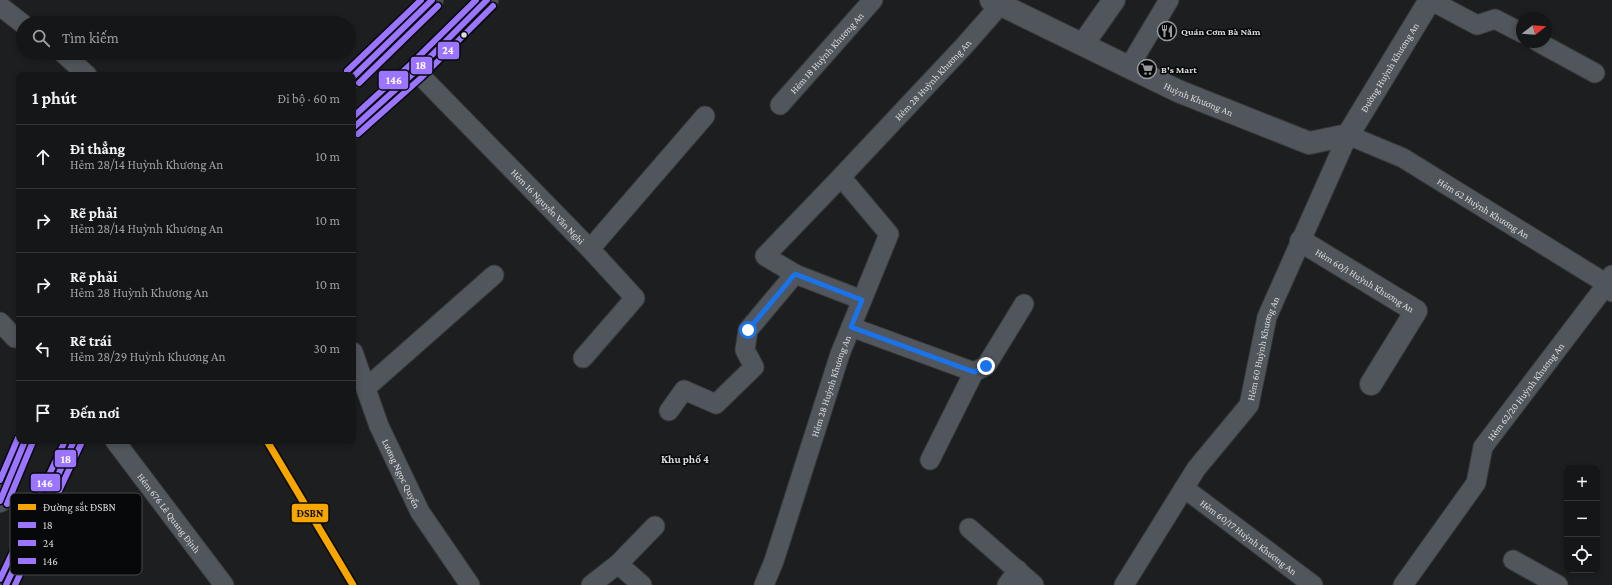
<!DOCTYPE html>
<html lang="vi">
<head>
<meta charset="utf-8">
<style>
  body { margin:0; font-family:"Crimson Pro",serif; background:#1e1f21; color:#f1f3f6 }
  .controls { position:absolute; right:12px; bottom:12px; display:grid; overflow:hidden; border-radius:8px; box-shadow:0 2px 6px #0003 }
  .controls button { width:36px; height:36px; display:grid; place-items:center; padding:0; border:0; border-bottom:1px solid #343537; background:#151618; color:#f1f3f6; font:20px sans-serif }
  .compass { position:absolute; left:1516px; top:12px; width:36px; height:36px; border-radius:50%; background:#151618; box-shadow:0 2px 6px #0003; rotate:73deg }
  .stop { position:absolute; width:12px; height:12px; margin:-9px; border:3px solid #1a73e8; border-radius:50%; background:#fff }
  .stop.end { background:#1a73e8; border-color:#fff; box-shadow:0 1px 4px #0008 }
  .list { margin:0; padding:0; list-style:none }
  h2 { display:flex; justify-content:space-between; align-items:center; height:52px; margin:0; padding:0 16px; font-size:17px }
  h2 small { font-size:13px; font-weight:400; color:#9d9fa2 }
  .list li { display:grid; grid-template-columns:26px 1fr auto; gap:12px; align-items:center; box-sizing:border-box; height:64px; padding:0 16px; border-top:1px solid #343537 }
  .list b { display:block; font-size:15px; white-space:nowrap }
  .list p { margin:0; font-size:13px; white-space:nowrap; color:#9d9fa2 }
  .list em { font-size:13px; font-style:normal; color:#9d9fa2 }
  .icon { flex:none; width:22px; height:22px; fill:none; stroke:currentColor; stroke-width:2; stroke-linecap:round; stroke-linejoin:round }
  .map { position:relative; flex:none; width:1612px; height:585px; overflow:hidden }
  .search { position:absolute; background:#151618; box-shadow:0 2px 6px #0003; left:16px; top:16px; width:340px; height:44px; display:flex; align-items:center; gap:10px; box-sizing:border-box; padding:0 14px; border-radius:22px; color:#9d9fa2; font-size:15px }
  .panel { position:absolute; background:#151618; box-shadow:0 2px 6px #0003; left:16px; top:72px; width:340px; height:372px; border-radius:8px }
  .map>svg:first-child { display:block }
</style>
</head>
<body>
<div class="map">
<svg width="1612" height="585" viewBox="0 0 1612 585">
  <rect width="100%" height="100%" fill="#1c1e20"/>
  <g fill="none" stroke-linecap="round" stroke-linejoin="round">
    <defs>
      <g id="service">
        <path d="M1430,0l47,25 18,-6 27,14"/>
        <path d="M0,6l23,18"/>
        <path d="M1538,42l57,31"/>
        <path d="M63,53l24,22"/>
        <path d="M1129,67l40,-67"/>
        <path id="s1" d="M416,71l174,178 115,-133"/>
        <path id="s2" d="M780,105l93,-105"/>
        <path d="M795,274l-30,-18 76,-79"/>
        <path d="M0,322l15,16"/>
        <path d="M851,327l123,45"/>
        <path id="s3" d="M353,352l26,74 41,86 50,73"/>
        <path d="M583,358l52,-60 -45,-49"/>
        <path d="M366,388l128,-113"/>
        <path d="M669,411l15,-21 32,14 38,-37 -9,-17 3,-20 47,-56 67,26"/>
        <path id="s4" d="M115,441l109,144"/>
        <path d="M930,460l44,-88 12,-6 38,-62"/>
        <path id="s5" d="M1184,488l129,97"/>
        <path d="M969,528l65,57"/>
        <path d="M1513,560l45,25"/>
        <path d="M618,564l24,21"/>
        <path d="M591,585l27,-21 37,-38"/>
        <path id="s6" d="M764,585l10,-24 66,-207 49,-120 -48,-57 124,-132 36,-41"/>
        <path d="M1007,585l11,-15"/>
        <path id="s7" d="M1124,585l72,-116 53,-64 18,-88 81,-182 55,23 204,126 5,8"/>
        <path id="s8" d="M1403,585l73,-102 7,-36 124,-163 5,-9"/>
      </g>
      <g id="minor">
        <path id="s9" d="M991,0l187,91 131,52 39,-8 82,-135"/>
        <path d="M1083,44l31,-44"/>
        <path id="s10" d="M1301,241l115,70 -45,73"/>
      </g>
      <path id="secondary" d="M353,77l79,-77
        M353,128l63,-57 71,-71
        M0,501l25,-60
        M6,585l68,-144"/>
    </defs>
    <use href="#service" stroke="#37393a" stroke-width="21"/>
    <use href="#minor" stroke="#37393a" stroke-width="24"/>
    <use href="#secondary" stroke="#37393a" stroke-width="24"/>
    <use href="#service" stroke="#50565b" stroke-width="19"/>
    <use href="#minor" stroke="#50565b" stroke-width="22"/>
    <use href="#secondary" stroke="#494f57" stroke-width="22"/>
    <defs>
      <path id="bus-1" d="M353,77l79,-77
        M353,128l63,-57 71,-71
        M0,501l25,-60
        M6,585l68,-144"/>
      <path id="bus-2" d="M359,83l79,-77
        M358,134l64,-57 71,-71
        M7,504l25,-60
        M15,585l66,-141"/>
      <path id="bus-3" d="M347,71l74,-71
        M353,117l57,-52 66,-65
        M0,480l18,-42
        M0,579l65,-138"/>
    </defs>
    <use href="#bus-1" stroke="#070809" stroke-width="9"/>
    <use href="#bus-2" stroke="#070809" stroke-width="9"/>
    <use href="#bus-3" stroke="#070809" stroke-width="9"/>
    <use href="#bus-1" stroke="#9b74ff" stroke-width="6"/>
    <use href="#bus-2" stroke="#9b74ff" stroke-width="6"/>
    <use href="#bus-3" stroke="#9b74ff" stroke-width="6"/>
    <defs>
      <path id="rail-1" d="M267,441l86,144"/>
    </defs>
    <use href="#rail-1" stroke="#070809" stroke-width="10"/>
    <use href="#rail-1" stroke="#f7a600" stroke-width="7"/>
  </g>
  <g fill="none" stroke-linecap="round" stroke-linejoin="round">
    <path stroke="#1a73e8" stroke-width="5" d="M748,330l47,-56 67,26 -11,27 123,45 12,-6"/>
  </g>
  <defs>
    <symbol id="restaurant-ring" viewBox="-11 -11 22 22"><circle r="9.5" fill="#070809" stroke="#989a9c" stroke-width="1.5"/><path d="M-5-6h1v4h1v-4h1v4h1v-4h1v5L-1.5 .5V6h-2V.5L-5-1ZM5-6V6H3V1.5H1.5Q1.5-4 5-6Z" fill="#989a9c"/></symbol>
    <symbol id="supermarket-ring" viewBox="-11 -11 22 22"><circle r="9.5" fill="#070809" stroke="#989a9c" stroke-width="1.5"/><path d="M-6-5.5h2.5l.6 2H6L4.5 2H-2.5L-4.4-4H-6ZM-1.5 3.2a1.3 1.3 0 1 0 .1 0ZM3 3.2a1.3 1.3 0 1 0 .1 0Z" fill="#989a9c"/></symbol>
  </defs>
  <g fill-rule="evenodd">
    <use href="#restaurant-ring" x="1156" y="20" width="22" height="22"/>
    <use href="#supermarket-ring" x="1136" y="58" width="22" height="22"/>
  </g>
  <circle fill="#dadcde" stroke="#070809" stroke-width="1.5" cx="464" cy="35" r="3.5"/>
  <g text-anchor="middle" stroke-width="3" stroke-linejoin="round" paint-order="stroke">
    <g font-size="10" font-weight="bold" fill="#dadcde" stroke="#070809" text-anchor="start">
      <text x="1181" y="35">Quán Cơm Bà Năm</text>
      <text x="1161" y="73">B's Mart</text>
    </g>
    <g font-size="10" fill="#dadcde" stroke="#070809">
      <text dy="4" stroke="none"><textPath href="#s2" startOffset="70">Hẻm 18 Huỳnh Khương An</textPath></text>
      <text dy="4" stroke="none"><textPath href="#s9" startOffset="468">Đường Huỳnh Khương An</textPath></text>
      <text dy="4" stroke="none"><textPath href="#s6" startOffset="581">Hẻm 28 Huỳnh Khương An</textPath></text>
      <text dy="4" stroke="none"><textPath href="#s9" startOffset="230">Huỳnh Khương An</textPath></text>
      <text dy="4" stroke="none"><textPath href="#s1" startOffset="189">Hẻm 16 Nguyễn Văn Nghi</textPath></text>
      <text dy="4" stroke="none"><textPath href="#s7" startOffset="663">Hẻm 62 Huỳnh Khương An</textPath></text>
      <text dy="4" stroke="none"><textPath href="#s10" startOffset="75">Hẻm 60/1 Huỳnh Khương An</textPath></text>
      <text dy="4" stroke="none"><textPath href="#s7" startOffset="278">Hẻm 60 Huỳnh Khương An</textPath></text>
      <text dy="4" stroke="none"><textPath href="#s6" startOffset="210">Hẻm 28 Huỳnh Khương An</textPath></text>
      <text dy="4" stroke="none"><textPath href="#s8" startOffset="232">Hẻm 62/20 Huỳnh Khương An</textPath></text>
      <text dy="4" stroke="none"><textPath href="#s3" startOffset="131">Lương Ngọc Quyến</textPath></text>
      <text dy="4" stroke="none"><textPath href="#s4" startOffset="90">Hẻm 676 Lê Quang Định</textPath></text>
      <text dy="4" stroke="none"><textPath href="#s5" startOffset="81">Hẻm 60/17 Huỳnh Khương An</textPath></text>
    </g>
    <g font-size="11" font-weight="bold" fill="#dadcde" stroke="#070809">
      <text x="685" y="463">Khu phố 4</text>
    </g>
  </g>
  <rect x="10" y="493" width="132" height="82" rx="6" fill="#070809" stroke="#464849" stroke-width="1"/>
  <rect x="18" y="504" width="18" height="6" fill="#f7a600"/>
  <rect x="18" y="522" width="18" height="6" fill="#9b74ff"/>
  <rect x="18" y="540" width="18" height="6" fill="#9b74ff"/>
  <rect x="18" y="558" width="18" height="6" fill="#9b74ff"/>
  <g font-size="11" fill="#dadcde">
    <text x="43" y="511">Đường sắt ĐSBN</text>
    <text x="43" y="529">18</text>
    <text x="43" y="547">24</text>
    <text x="43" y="565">146</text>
  </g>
  <g stroke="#070809" stroke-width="1.5">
    <rect x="437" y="41" width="23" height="19" rx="4" fill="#9b74ff"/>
    <rect x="410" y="56" width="23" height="19" rx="4" fill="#9b74ff"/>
    <rect x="378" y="70" width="31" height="20" rx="4" fill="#9b74ff"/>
    <rect x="54" y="449" width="23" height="19" rx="4" fill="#9b74ff"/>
    <rect x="30" y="473" width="31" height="19" rx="4" fill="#9b74ff"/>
    <rect x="291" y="503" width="38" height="20" rx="4" fill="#f7a600"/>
  </g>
  <g font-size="11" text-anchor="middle" font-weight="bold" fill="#fff">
    <text x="448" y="54">24</text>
    <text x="421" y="69">18</text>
    <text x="394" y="84">146</text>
    <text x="66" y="463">18</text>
    <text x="45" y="487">146</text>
  </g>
  <g font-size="11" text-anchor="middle" font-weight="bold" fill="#111">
    <text x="310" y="517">ĐSBN</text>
  </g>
</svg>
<div class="controls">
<button>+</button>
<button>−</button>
<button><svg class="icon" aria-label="locate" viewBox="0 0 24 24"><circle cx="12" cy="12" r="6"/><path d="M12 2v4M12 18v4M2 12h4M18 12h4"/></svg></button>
</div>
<svg class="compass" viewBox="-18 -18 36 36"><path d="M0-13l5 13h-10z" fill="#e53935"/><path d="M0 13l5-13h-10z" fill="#9d9fa2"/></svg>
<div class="stop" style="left:748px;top:330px"></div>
<div class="stop end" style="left:986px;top:366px"></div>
<div class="search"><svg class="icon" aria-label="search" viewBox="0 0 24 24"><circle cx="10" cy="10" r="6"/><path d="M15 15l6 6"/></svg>Tìm kiếm</div>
<section class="panel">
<h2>1 phút<small>Đi bộ · 60 m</small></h2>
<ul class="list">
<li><svg class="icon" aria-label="ahead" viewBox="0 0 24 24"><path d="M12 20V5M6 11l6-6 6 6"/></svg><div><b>Đi thẳng</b><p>Hẻm 28/14 Huỳnh Khương An</p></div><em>10 m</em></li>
<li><svg class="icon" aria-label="right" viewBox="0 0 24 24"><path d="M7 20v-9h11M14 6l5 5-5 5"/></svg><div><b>Rẽ phải</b><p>Hẻm 28/14 Huỳnh Khương An</p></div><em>10 m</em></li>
<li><svg class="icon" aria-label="right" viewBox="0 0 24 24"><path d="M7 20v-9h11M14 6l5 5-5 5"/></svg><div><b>Rẽ phải</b><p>Hẻm 28 Huỳnh Khương An</p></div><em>10 m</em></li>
<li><svg class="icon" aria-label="left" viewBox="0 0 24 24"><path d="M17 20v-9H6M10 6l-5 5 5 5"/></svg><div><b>Rẽ trái</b><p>Hẻm 28/29 Huỳnh Khương An</p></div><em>30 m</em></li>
<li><svg class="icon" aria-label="arrive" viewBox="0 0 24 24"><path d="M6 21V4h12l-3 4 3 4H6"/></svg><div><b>Đến nơi</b></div></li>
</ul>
</section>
</div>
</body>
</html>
